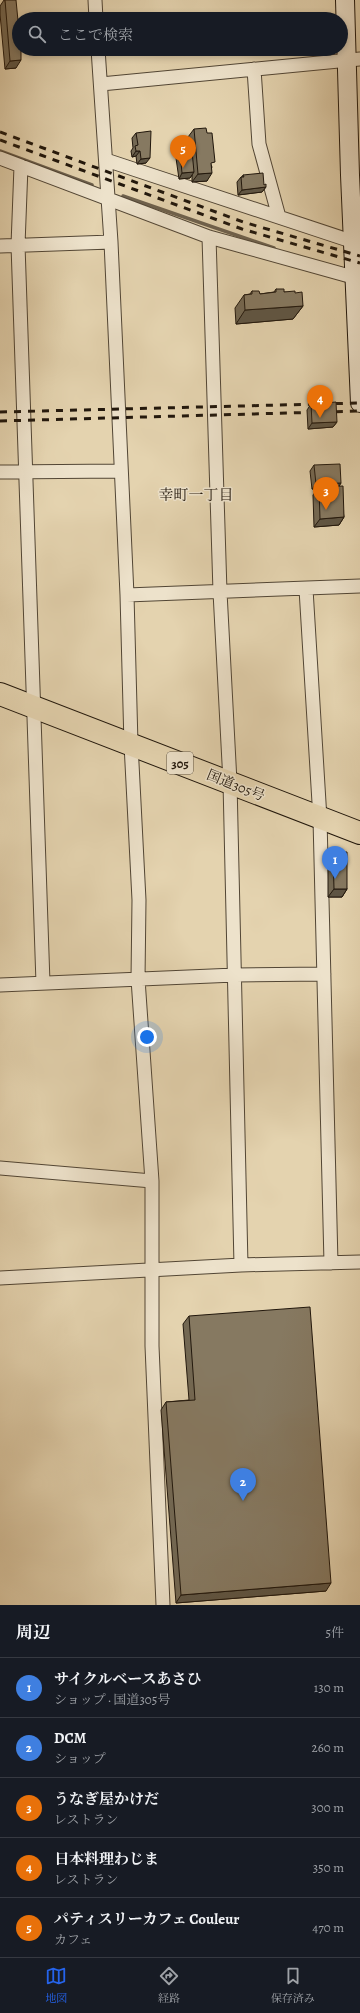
<!DOCTYPE html>
<html lang="ja">
<head>
<meta charset="utf-8">
<style>
  body { margin:0; font-family:Alegreya,"Noto Serif JP",serif; background:#242831; color:#f1f3f6 }
  .you { position:absolute; left:147px; top:1037px; width:14px; height:14px; margin:-10px; border:3px solid #fff; border-radius:50%; background:#1a73e8; box-shadow:0 0 0 6px #1a73e833 }
  .badge { display:grid; place-items:center; width:26px; height:26px; border-radius:50%; background:#2563eb; color:#fff; font-size:13px; font-weight:700 }
  .pin { position:absolute; translate:-50% -33px; filter:drop-shadow(0 1px 2px #0008) }
  .pin::after { content:''; position:absolute; top:21px; width:14px; height:12px; background:inherit; clip-path:polygon(0 0,100% 0,50% 100%) }
  .list { margin:0; padding:0; list-style:none }
  h2 { display:flex; justify-content:space-between; align-items:center; height:52px; margin:0; padding:0 16px; font-size:17px }
  h2 small { font-size:13px; font-weight:400; color:#9ea1a6 }
  .list li { display:grid; grid-template-columns:26px 1fr auto; gap:12px; align-items:center; box-sizing:border-box; height:60px; padding:0 16px; border-top:1px solid #363941 }
  .list b { display:block; font-size:15px; white-space:nowrap }
  .list p { margin:0; font-size:13px; white-space:nowrap; color:#9ea1a6 }
  .list em { font-size:13px; font-style:normal; color:#9ea1a6 }
  .icon { flex:none; width:22px; height:22px; fill:none; stroke:currentColor; stroke-width:2; stroke-linecap:round; stroke-linejoin:round }
  .map { position:relative; flex:none; width:360px; height:1605px; overflow:hidden }
  .search { position:absolute; background:#171b24; box-shadow:0 2px 6px #0003; left:12px; right:12px; top:12px; height:44px; display:flex; align-items:center; gap:10px; box-sizing:border-box; padding:0 14px; border-radius:22px; color:#9ea1a6; font-size:15px }
  .sheet { height:352px; background:#171b24 }
  nav { display:flex; justify-content:space-around; align-items:center; box-sizing:border-box; height:56px; border-top:1px solid #363941; background:#171b24; font-size:11px; color:#9ea1a6 }
  nav a { display:grid; justify-items:center; gap:2px }
  nav .on { color:#2563eb }
  .map>svg:first-child { display:block }
</style>
</head>
<body>
<div class="map">
<svg width="360" height="1605" viewBox="0 0 360 1605">
  <rect width="100%" height="100%" fill="#e4d3af"/>
  <filter id="stains"><feTurbulence type="fractalNoise" baseFrequency=".005" numOctaves="4"/><feColorMatrix values="0 0 0 0 .2 0 0 0 0 .09 0 0 0 0 .02 0 0 0 .5 -.17"/></filter>
  <radialGradient id="worn" r=".72"><stop offset=".6" stop-color="#630" stop-opacity="0"/><stop offset="1" stop-color="#630" stop-opacity=".3"/></radialGradient>
  <g fill="none" stroke-linecap="round" stroke-linejoin="round">
    <path stroke="#6e614d" stroke-width="3.5" d="M0,151l92,34
      M123,196l151,52"/>
    <defs>
      <path id="street" d="M95,0l1,19
        M98,49l13,193 16,353 4,149 8,156 -1,79 14,202v165l11,259
        M254,69l5,75 20,73
        M101,84l259,-25
        M0,158l209,79 151,42
        M106,160l254,84
        M21,166l-3,79 25,738
        M209,237l11,355 10,190 11,483
        M0,246l111,-4
        M0,472l121,-1
        M306,589l14,230 11,444
        M127,595l233,-9
        M0,985l235,-10 89,-1
        M0,1168l152,13
        M0,1278l241,-13 119,-3"/>
      <path id="secondary" d="M345,0l5,175 10,228"/>
      <path id="highway" d="M0,694l360,139"/>
    </defs>
    <use href="#street" stroke="#524635" stroke-width="15"/>
    <use href="#secondary" stroke="#21170c" stroke-width="20"/>
    <use href="#highway" stroke="#21170c" stroke-width="24"/>
    <use href="#street" stroke="#ede2cb" stroke-width="13"/>
    <use href="#secondary" stroke="#ede2cb" stroke-width="18"/>
    <use href="#highway" stroke="#e4d3af" stroke-width="22"/>
    <path stroke="#21170c" stroke-width="3" stroke-dasharray="7 7" stroke-linecap="butt" d="M0,132l243,90 117,34
      M0,140l242,89 118,34
      M0,412l360,-9
      M0,421l360,-10"/>
  </g>
  <path fill="#736853" stroke="#21170c" d="M4,0h1l11,68 -11,1 -5,-55v-8z
    M194,129l18,38 -5,14 -15,1v-7l-2,3 -11,1 -3,-21 4,-5 9,-2 -1,-14z
    M136,133l10,30 -9,1 -1,-8 -4,1 -1,-6 2,-3 -1,-10z
    M243,175l21,10 2,2 -4,5 -24,3 -1,-13 4,-5h1z
    M276,289l8,3 11,1 8,13 -10,13 -57,5 -1,-16 9,-13 6,-1 2,-3 8,3 14,-2z
    M311,404l26,18 -4,5 -25,2 -1,-19z
    M314,465l27,18 -2,3 5,31 -5,8 -25,2 -1,-32 4,-6h-5l-2,-18z
    M333,852l14,37 -5,8h-14v-37z
    M189,1316l137,275 -150,12 -15,-193 5,-8 23,-2 -6,-76z"/>
  <path fill="#5e5544" stroke="#21170c" d="M21,60l-5,8 -11,1 5,-8z
    M136,151h4l-4,5 -4,1z
    M150,158l-4,5 -9,1 4,-5z
    M194,172l-4,6 -11,1 3,-6z
    M212,173l-5,8 -15,1 6,-8z
    M266,187l-4,5 -24,3 4,-5z
    M303,306l-10,13 -57,5 9,-14z
    M337,422l-4,5 -25,2 4,-6z
    M341,483l-4,6 -18,-2 -2,2h-5l4,-5z
    M344,517l-5,8 -25,2 6,-8z
    M334,889h13l-5,8h-14z
    M331,1583l-5,8 -150,12 5,-8z"/>
  <path fill="#867961" stroke="#21170c" d="M5,0h11l3,31v18h2v11l-11,1z
    M206,128l1,5h5l3,29 -4,1 1,10 -14,1 -4,-45z
    M151,131l-1,27 -9,1 -1,-8h-4l-1,-5 3,-1 -2,-12z
    M192,151l2,21 -12,1 -2,-20z
    M263,173l1,12 2,-1v3l-24,3 -1,-13h3l-1,-2z
    M276,289h8v3l11,-1v2l7,-1 1,14 -58,4 -1,-15 8,-1v-3h7l1,3 16,-2z
    M336,402l1,20 -25,1 -1,-19z
    M340,464l1,19 -25,1 -2,-19z
    M343,486l1,31 -24,2 -1,-32z
    M333,852h14v37h-13z
    M310,1307l21,276 -150,12 -15,-193 29,-2 -6,-84z"/>
  <g text-anchor="middle" stroke-width="3" stroke-linejoin="round" paint-order="stroke">
    <rect fill="#ede2cb" stroke="#5e5445" stroke-width="1" x="167" y="752" width="26" height="22" rx="3"/>
    <g font-size="13" font-weight="bold" fill="#21170c">
      <text x="180" y="768">305</text>
    </g>
    <g font-size="14" fill="#21170c" stroke="#ede2cb">
      <text transform="translate(236 785) rotate(22)" y="5">国道305号</text>
    </g>
    <g font-size="15" fill="#21170c" stroke="#ede2cb">
      <text x="196" y="500">幸町一丁目</text>
    </g>
  </g>
  <rect width="100%" height="100%" filter="url(#stains)"/>
  <rect width="100%" height="100%" fill="url(#worn)"/>
</svg>
<div class="you"></div>
<div class="pin badge" style="left:335px;top:879px;background:#3f7fe0">1</div>
<div class="pin badge" style="left:243px;top:1501px;background:#3f7fe0">2</div>
<div class="pin badge" style="left:326px;top:510px;background:#e8710a">3</div>
<div class="pin badge" style="left:320px;top:418px;background:#e8710a">4</div>
<div class="pin badge" style="left:183px;top:168px;background:#e8710a">5</div>
<div class="search"><svg class="icon" aria-label="search" viewBox="0 0 24 24"><circle cx="10" cy="10" r="6"/><path d="M15 15l6 6"/></svg>ここで検索</div>
</div>
<section class="sheet">
<h2>周辺<small>5件</small></h2>
<ul class="list">
<li><span class="badge" style="background:#3f7fe0">1</span><div><b>サイクルベースあさひ</b><p>ショップ · 国道305号</p></div><em>130 m</em></li>
<li><span class="badge" style="background:#3f7fe0">2</span><div><b>DCM</b><p>ショップ</p></div><em>260 m</em></li>
<li><span class="badge" style="background:#e8710a">3</span><div><b>うなぎ屋かけだ</b><p>レストラン</p></div><em>300 m</em></li>
<li><span class="badge" style="background:#e8710a">4</span><div><b>日本料理わじま</b><p>レストラン</p></div><em>350 m</em></li>
<li><span class="badge" style="background:#e8710a">5</span><div><b>パティスリーカフェ Couleur</b><p>カフェ</p></div><em>470 m</em></li>
</ul>
</section>
<nav>
<a class="on"><svg class="icon" aria-label="map" viewBox="0 0 24 24"><path d="M3 6l6-2 6 2 6-2v14l-6 2-6-2-6 2zM9 4v14M15 6v14"/></svg>地図</a>
<a><svg class="icon" aria-label="directions" viewBox="0 0 24 24"><path d="M12 3l9 9-9 9-9-9zM9 14v-3h6M13 9l2 2-2 2"/></svg>経路</a>
<a><svg class="icon" aria-label="saved" viewBox="0 0 24 24"><path d="M7 4h10v16l-5-4-5 4z"/></svg>保存済み</a>
</nav>
</body>
</html>
